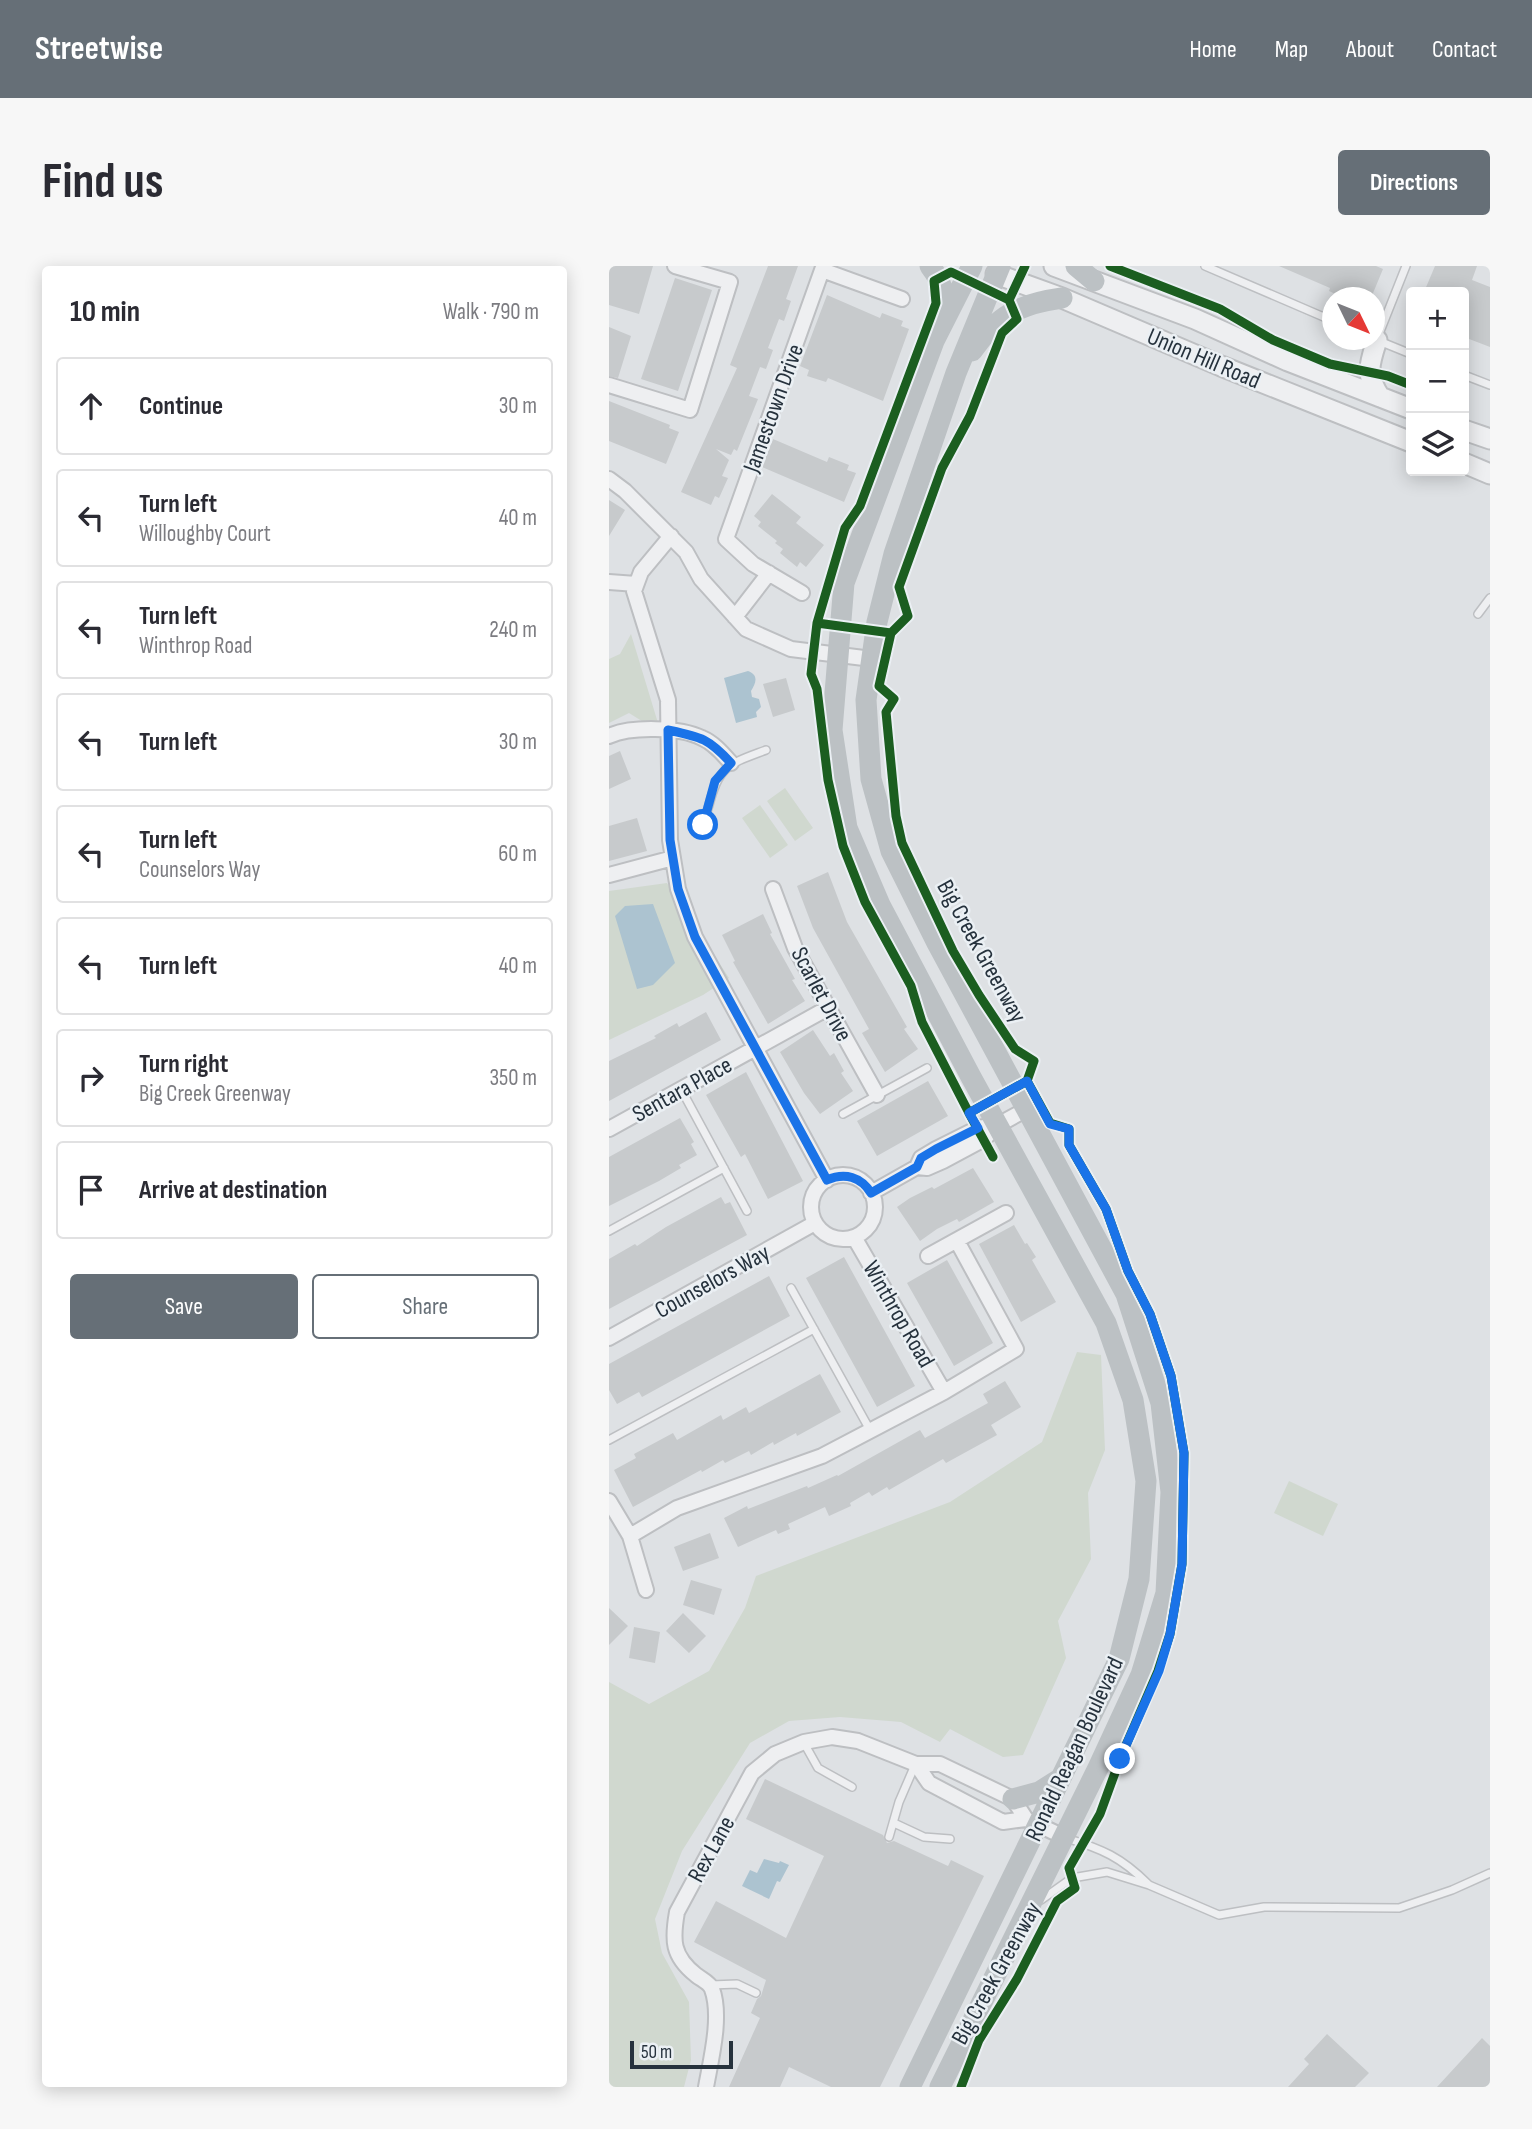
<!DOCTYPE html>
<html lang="en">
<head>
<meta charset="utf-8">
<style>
  body { margin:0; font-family:"Sofia Sans Condensed",sans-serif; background:#f7f7f7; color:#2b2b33 }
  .controls { position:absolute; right:21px; top:21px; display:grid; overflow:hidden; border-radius:7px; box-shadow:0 4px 18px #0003 }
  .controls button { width:63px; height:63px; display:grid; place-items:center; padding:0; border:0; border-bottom:2px solid #e1e1e2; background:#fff; color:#2b2b33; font:35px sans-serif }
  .compass { position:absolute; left:713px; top:21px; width:63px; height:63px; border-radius:50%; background:#fff; box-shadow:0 4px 18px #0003; rotate:133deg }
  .scale { position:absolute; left:21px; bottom:18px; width:103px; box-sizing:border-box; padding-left:7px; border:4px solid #26323d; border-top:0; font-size:19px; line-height:24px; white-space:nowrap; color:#26323d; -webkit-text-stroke:5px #ebf0f4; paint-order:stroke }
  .stop { position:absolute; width:21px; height:21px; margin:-16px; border:5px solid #1a73e8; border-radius:50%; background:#fff }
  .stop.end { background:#1a73e8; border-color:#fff; box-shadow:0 2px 7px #0008 }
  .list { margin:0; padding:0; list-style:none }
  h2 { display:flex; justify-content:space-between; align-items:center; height:91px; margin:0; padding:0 28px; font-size:30px }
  h2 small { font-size:23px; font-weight:400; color:#7c7c81 }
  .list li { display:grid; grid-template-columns:46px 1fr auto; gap:21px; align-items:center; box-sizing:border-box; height:98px; margin:0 14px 14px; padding:0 14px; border:2px solid #e1e1e2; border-radius:7px }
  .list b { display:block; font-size:26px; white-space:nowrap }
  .list p { margin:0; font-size:23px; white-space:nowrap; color:#7c7c81 }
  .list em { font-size:23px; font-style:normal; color:#7c7c81 }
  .actions { display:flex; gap:14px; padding:21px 28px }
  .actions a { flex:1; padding:16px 0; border:2px solid #666f77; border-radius:7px; text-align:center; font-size:24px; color:#666f77 }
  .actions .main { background:#666f77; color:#fff }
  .icon { flex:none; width:38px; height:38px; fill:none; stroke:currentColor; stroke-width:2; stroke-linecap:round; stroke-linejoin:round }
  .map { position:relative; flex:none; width:881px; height:1821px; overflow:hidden; border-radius:7px }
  header { display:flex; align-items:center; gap:42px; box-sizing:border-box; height:98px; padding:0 35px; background:#666f77; color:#fff }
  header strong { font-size:33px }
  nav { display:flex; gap:38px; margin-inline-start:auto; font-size:24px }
  .intro { display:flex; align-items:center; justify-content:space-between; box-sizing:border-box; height:168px; padding:0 42px }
  h1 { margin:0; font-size:49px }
  .button { padding:18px 32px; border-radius:7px; background:#666f77; color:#fff; font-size:24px; font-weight:700 }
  main { display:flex; gap:42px; padding:0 42px }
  aside { flex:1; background:#fff; border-radius:7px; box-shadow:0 4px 18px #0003 }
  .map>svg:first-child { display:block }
</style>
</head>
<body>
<header>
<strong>Streetwise</strong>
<nav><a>Home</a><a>Map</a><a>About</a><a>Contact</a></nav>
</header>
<div class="intro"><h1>Find us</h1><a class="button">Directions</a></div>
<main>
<aside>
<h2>10 min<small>Walk · 790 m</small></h2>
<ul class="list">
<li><svg class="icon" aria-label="ahead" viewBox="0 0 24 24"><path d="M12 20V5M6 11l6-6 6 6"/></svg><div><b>Continue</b></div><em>30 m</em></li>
<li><svg class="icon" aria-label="left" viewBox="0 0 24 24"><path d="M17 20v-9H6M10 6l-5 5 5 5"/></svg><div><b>Turn left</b><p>Willoughby Court</p></div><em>40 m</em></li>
<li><svg class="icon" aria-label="left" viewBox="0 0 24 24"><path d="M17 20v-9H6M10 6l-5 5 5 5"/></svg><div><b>Turn left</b><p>Winthrop Road</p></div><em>240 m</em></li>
<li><svg class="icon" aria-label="left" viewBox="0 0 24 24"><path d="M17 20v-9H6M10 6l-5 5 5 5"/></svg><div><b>Turn left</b></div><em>30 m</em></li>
<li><svg class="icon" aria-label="left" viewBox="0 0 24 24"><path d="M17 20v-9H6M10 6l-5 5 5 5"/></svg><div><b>Turn left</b><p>Counselors Way</p></div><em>60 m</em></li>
<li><svg class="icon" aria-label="left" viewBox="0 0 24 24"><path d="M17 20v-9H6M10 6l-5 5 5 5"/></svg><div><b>Turn left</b></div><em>40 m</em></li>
<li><svg class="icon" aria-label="right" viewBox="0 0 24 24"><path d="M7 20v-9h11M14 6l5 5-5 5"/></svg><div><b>Turn right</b><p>Big Creek Greenway</p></div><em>350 m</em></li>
<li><svg class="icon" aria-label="arrive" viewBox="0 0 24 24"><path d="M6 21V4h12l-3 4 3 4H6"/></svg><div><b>Arrive at destination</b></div></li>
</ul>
<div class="actions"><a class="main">Save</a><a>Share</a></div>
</aside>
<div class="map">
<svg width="881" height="1821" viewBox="0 0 881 1821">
  <rect width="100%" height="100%" fill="#dee1e4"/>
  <path fill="#d0d8cf" d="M22,368l30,99 -32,-20 -20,10v-64l11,-5z
    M176,522l28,40 -18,13 -28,-40z
    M151,539l28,40 -18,13 -28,-40z
    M58,617l62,95 -26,17 -94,45v-149z
    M468,1086l24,3 4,95 -17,43 3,66 -33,62 8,37 -43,97 -20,2 -53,-28 -10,13 -39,-20 -61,-5 -51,4 -39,22 -68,108 -27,68 7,34 27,49 2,58 -7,27h-75v-405l40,22 60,-33 36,-63 11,-32 194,-74 92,-60z
    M680,1215l49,23 -15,32 -49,-23z"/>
  <path fill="#acc3d0" d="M139,405c11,4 8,12 3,20l1,6 7,2 2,8 -5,5 1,5 -21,6 -12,-45z
    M44,638l22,59 -22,22 -16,4 -22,-73 10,-10z
    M155,1593l15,4 1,-2 9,4 -9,17 -3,-1 -8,18 -27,-13 8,-16 7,3z"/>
  <path fill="#c7cacc" d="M0,0h44l-14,48 -30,-9z
    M159,0h30l-12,33 5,2 -7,20 -5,-2 -11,29 5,2 -7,19 -6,-2 -11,29 9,3 -21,52 -3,-2 -3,6 -15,-6 13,11 -7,16 6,2 -9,20 -4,-2 -4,9 -30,-13 56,-124 -7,-3z
    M670,0h97l7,3 -12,29h-27l-15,-7 1,-3z
    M826,0h42l-5,14 18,7v60l-26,-10v-45h-40z
    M66,12l37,12 -34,101 -37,-12z
    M218,29l53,23 2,-5 21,8 -2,5 8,3 -26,72 -55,-23 -2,4 -19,-6 2,-6 -9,-4z
    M0,61l22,9 -13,42 -9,-2z
    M0,135l61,24 -1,3 10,4 -13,32 -57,-23z
    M164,173l54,23 2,-5 20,8 -2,5 9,3 -12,29 -82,-35z
    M163,228l29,23 -5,6 28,22 -18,22 -6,-5 -3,5 -17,-14 3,-4 -8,-6 2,-2 -19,-15 3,-4 -7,-6z
    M0,234l16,10 -16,26z
    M177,412l9,32 -22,7 -10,-33z
    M11,485l11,28 -22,10v-33z
    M28,552l10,33 -38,10v-35z
    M219,606l19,50 60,105 -3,2 14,20 -33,23 -23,-39 7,-4 -56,-101 -16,-42z
    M154,648l9,19 -2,1 25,45 -3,1 13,21 -37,23 -35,-62 2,-1 -13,-26z
    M97,746l15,28 -112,61v-40l47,-23 -2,-2 23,-13 2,4z
    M204,764l17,26 4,-3 10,18 -3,2 12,18 -33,23 -16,-21 -24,-41z
    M137,806l57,109 -35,18 -23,-45 -4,3 -35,-62z
    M319,815l20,35 -71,40 -20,-35z
    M71,852l14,24 -3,2 6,11 -18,10 2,3 -22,13 -50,25v-49z
    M364,902l21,34 -35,20 -2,-3 -20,10 -17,12 -23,-34 13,-9 22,-11 2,2z
    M112,931l4,7 5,-2 17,33 -138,74v-50l26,-15 2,2 29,-19z
    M405,959l11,19 2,-1 9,14 -4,3 24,42 -35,20 -42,-78z
    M235,991l71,129 -38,21 -71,-129z
    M338,994l46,83 -39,23 -47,-83z
    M160,1010l21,40 -148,81 -3,-5 -22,12 -8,-14v-26z
    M211,1108l21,38 -44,24 -1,-3 -22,12 -1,-3 -22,13 -2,-4 -24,12 -2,-3 -21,12 -1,-2 -68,37 -19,-37 22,-12 -2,-4 39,-21 4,7 44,-25 2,5 23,-13 3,6z
    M396,1115l16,26 -30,18 6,10 -51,28 -3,-4 -54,31 -2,-3 -15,9 -3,-4 -19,11 1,3 -22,10 -4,-9 -37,17 2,5 -12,5 -2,-4 -38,17 -14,-29 23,-12 1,3 59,-23 1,2 29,-13 1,1 82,-46 5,8 63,-35 -5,-9z
    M101,1267l9,25 -36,13 -9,-24z
    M82,1314l31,9 -8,26 -31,-10z
    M0,1342l19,18 -19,19z
    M74,1347l23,23 -17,17 -23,-22z
    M25,1361l26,5 -5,31 -26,-5z
    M156,1513l118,56 4,8 7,-2 54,25 3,-6 33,16 -104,211h-49l-42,-20 -9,20h-51l31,-69 -9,-5 6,-14 4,-3 5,-16 -72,-38 22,-41 70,37 38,-82 -78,-37z
    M718,1768l42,39 -14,14h-67l21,-23 -5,-5z
    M873,1772l8,8v41h-53z"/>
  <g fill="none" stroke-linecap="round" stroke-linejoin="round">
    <defs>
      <path id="service" d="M596,0l128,55
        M768,73l29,-73
        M770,75l32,13
        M855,109l26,10
        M869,348l12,-16
        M96,567c-2,-10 1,-18 4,-28 10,-40 20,-41 57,-55
        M72,823l66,122
        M234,848l84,-46
        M0,965l115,-63
        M182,1022l79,142
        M0,1174l205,-111
        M195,1477l14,25 34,19
        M285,1557l30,14 26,2
        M280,1571l10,-35 16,-37
        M457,1572c36,11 55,19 82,46
        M432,1634l31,-22 35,-6 42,13 70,30 45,-8 135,1 53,-18 38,-17
        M102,1719l26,-1 19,9"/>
      <path id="minor" d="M0,119l81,25 40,-128 -55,-16
        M0,213l16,12 61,61 15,27 45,50 45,20 81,10
        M62,270l-30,36 -7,19 34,109 2,140 8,49 17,48 132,243
        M0,316l27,2
        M193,327l-49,-29 -27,-25 96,-269 80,29
        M126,351l34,-44
        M0,470c22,-10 71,-9 93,2 12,5 21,16 29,25
        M0,609l64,-17
        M164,623l22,59 82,147
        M0,863l219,-121
        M308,901l10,1 16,-7 41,-22 14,-14 29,-16
        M202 941a32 32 0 1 1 64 0a32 32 0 1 1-64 0Z
        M262,927l46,-26 4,-9 15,-9 42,-21 20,-3
        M245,971l90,155
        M319,990l78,-43
        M0,1072l206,-115
        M0,1235l21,35 16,54
        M21,1270l47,-28 145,-52 122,-64 72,-43 -59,-108
        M307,1498l13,19 74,39 23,-3
        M97,1821c5,-28 16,-71 6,-98 -3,-7 -10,-9 -16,-14 -24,-19 -24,-35 -19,-63l75,-139 23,-19 29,-12 28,-5 26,4 58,23h24l73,35 13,20 38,18"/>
      <path id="tertiary" d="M445,0l141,53 93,42 123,48
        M387,8l66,24 159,68 190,76
        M768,74c-8,25 -12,34 3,57
        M855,164l26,9
        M855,197l26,11"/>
    </defs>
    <use href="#service" stroke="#bdbfc2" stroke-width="10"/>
    <use href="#minor" stroke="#bdbfc2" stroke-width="18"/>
    <use href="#tertiary" stroke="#bdbfc2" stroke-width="23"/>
    <use href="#service" stroke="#eeeff1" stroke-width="7"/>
    <use href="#minor" stroke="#eeeff1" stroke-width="14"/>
    <use href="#tertiary" stroke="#eeeff1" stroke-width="19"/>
    <path stroke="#bcc1c4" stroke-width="21" d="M321,0c14,18 16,31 10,53
      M467,0l18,15
      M363,85c26,-36 47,-47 90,-53
      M404,1533l26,-7 22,-14
      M301,1821l209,-428 20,-80 7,-98 -13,-81 -27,-77 -135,-246 -91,-172 -33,-77 -15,-98 12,-147 90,-242 38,-75
      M331,1821l158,-319 43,-93 25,-82 5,-101 -10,-89 -35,-109 -189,-351 -46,-92 -20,-72 -5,-79 11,-78 17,-68 62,-181 44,-107"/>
    <defs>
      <path id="cycleway" d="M501,0l110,43 53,31 57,24 58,12 23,9
        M208,357l28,-95 15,-22 76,-203 -2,-22 17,-9 58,28
        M282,367l-74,-10 -6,51 6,15 11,91 15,66 22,56 46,84 11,36 47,91
        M384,891l-24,-44 58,-32
        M352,1821l18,-47 38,-61 40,-78 18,-13 -6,-20 31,-54 20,-55 38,-88 12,-37 12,-70 2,-111 -13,-77 -21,-62 -22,-43 -22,-62 -37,-64v-16l-19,-6 -23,-42 7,-20 -19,-12 -36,-54 -26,-44 -51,-108 -6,-27 -10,-104 8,-13 -15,-13 12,-53 17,-17 -9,-29 43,-119 28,-52 32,-83 15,-14 -8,-19 16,-34"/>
    </defs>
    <use href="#cycleway" stroke="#ebf0f4" stroke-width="13"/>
    <use href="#cycleway" stroke="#1b5e20" stroke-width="9"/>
  </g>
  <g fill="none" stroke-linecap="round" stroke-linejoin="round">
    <path stroke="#1a73e8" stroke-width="9" d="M94,559l12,-44 16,-18c-23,-25 -30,-26 -63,-33l2,110 8,49 17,48 132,243c18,-8 34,-3 44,13l46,-26 4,-9 15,-9 42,-21 -9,-15 58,-32 23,43 19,5v16l37,64 22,62 22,43 21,62 13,77 -2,111 -12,70 -11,37 -39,88"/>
  </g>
  <g text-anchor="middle" stroke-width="5" stroke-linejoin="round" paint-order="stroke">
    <g font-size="24" fill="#26323d" stroke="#ebf0f4">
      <text transform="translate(595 92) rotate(23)" y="8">Union Hill Road</text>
      <text transform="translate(164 142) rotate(-70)" y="8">Jamestown Drive</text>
      <text transform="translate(373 685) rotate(61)" y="8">Big Creek Greenway</text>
      <text transform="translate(213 728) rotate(62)" y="8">Scarlet Drive</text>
      <text transform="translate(73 823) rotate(-29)" y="8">Sentara Place</text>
      <text transform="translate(103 1015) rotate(-29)" y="8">Counselors Way</text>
      <text transform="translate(290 1048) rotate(60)" y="8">Winthrop Road</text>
      <text transform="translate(465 1483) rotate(-65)" y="8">Ronald Reagan Boulevard</text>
      <text transform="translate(102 1583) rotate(-61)" y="8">Rex Lane</text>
      <text transform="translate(387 1707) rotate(-61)" y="8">Big Creek Greenway</text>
    </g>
  </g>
</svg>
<div class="controls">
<button>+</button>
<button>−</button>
<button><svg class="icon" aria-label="layers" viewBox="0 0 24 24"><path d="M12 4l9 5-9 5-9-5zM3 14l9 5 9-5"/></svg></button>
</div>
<svg class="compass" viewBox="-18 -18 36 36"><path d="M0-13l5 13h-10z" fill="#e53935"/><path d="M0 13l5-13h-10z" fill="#7c7c81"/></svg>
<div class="scale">50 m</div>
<div class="stop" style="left:94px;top:559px"></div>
<div class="stop end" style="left:511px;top:1493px"></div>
</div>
</main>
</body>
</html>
